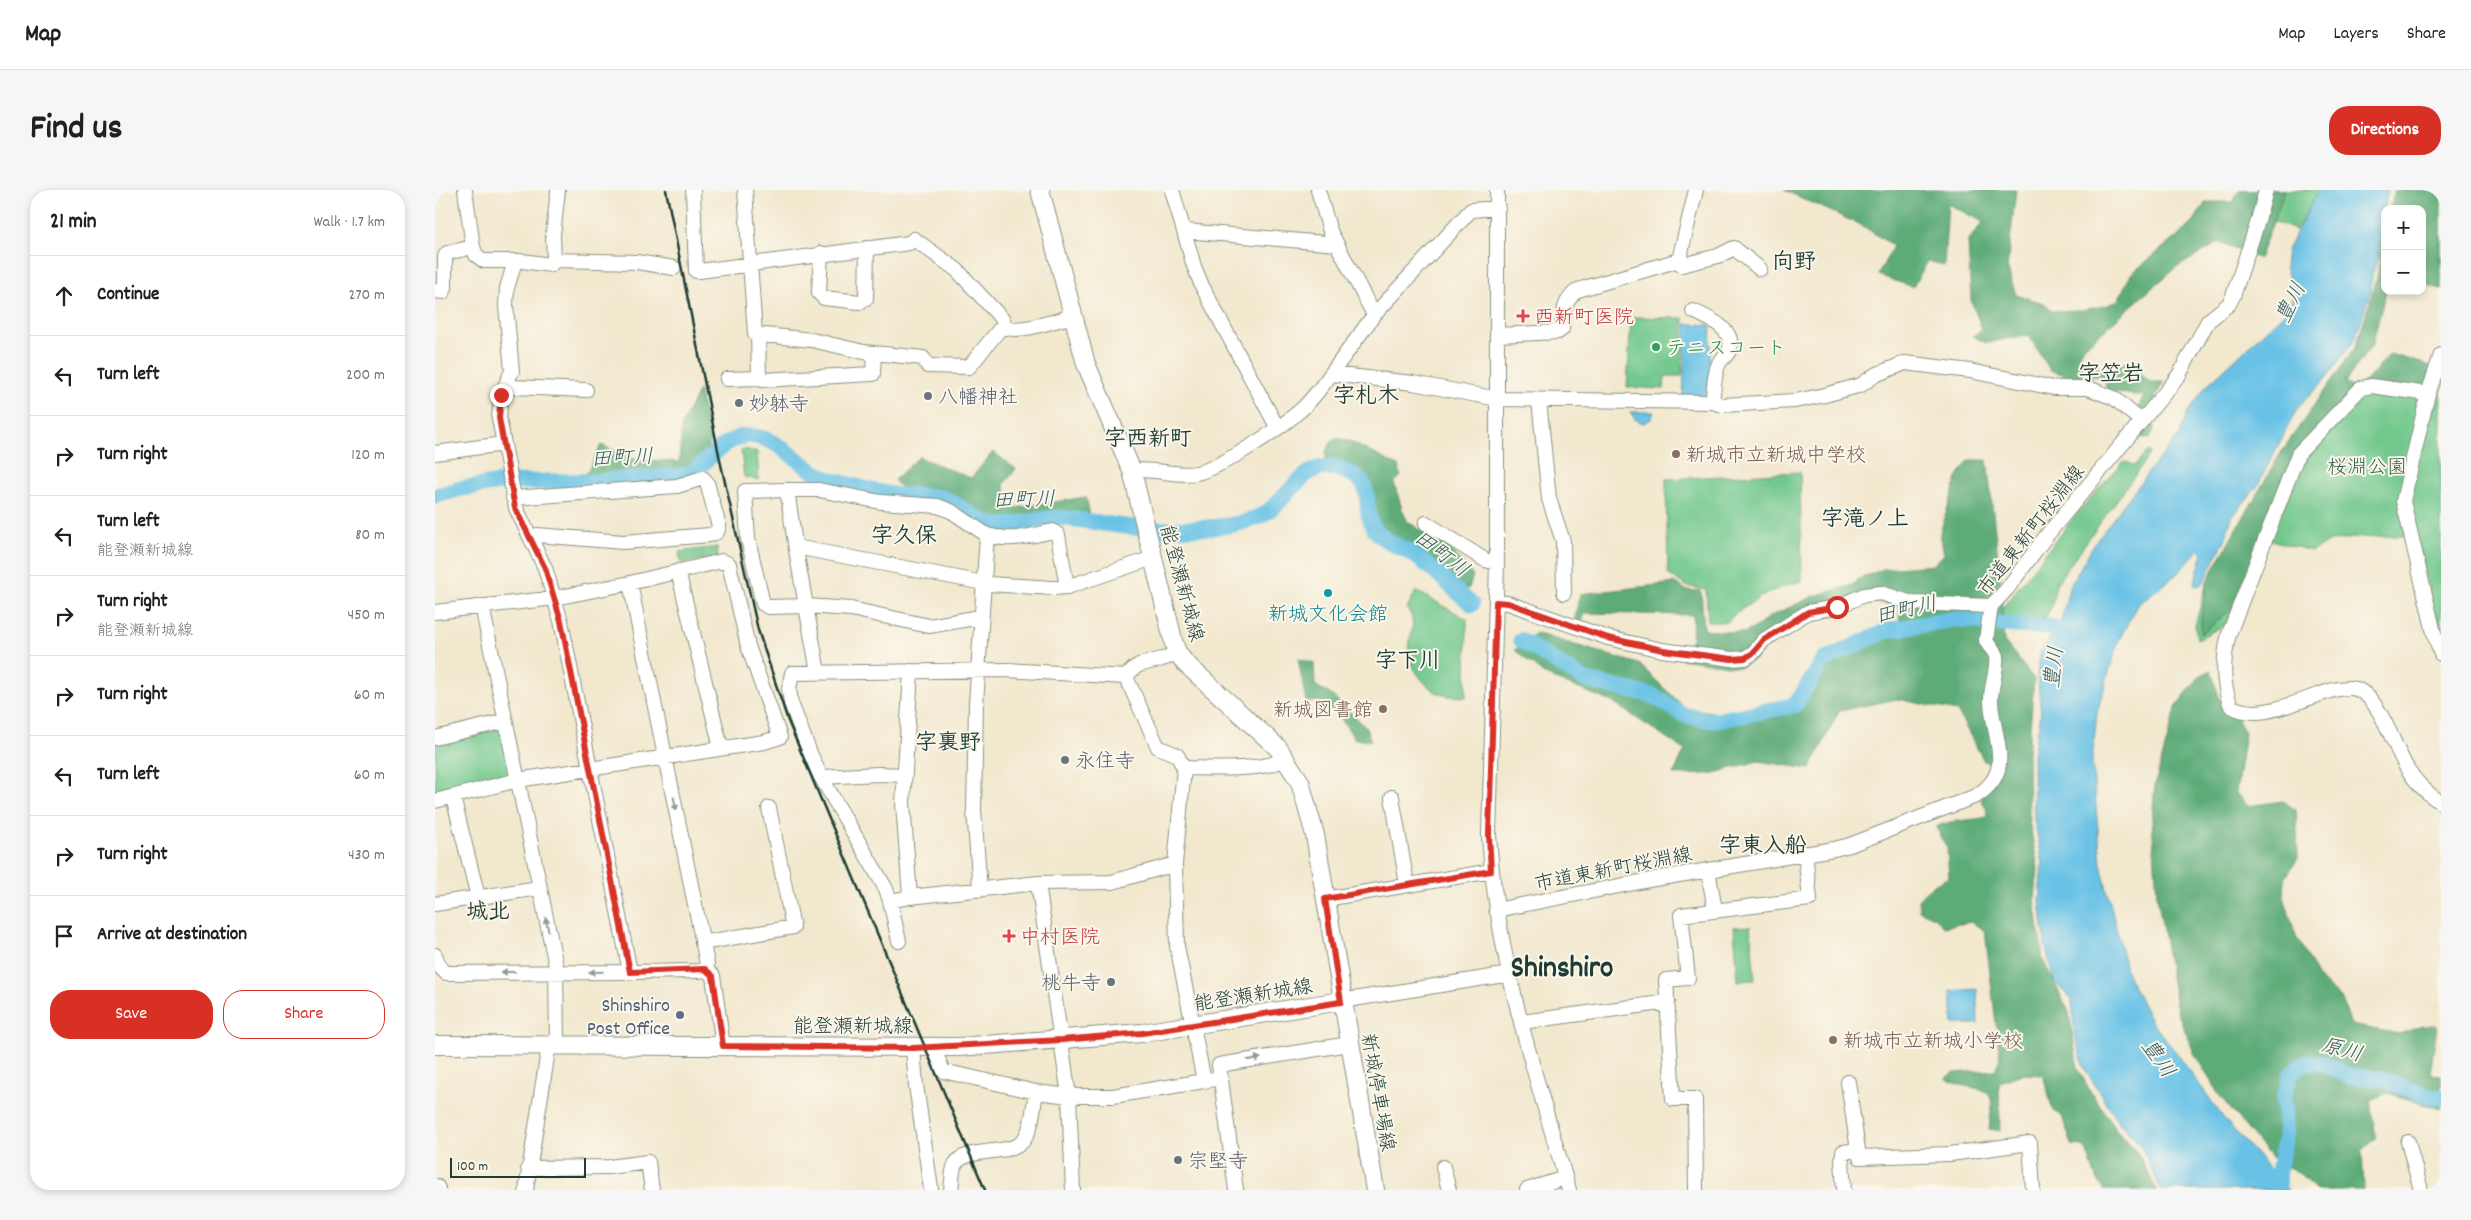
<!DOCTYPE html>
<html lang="en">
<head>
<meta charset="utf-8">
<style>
  body { margin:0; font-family:Dekko,"Klee One",sans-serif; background:#f6f6f6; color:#202124 }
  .controls { position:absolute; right:15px; top:15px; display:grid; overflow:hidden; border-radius:10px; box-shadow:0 2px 8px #0003 }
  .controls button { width:45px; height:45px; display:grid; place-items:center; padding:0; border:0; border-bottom:1px solid #e0e0e0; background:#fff; color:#202124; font:25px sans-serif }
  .scale { position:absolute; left:15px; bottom:12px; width:136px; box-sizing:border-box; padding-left:5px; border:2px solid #1f3d34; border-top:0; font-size:14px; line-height:18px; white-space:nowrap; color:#1f3d34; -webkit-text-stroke:4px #fbf7ec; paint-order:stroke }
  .stop { position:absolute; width:15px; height:15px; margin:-11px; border:4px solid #d93025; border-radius:50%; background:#fff }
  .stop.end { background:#d93025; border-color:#fff; box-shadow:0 1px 5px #0008 }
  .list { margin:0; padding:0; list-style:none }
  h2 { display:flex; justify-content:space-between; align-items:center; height:65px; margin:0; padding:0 20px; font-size:21px }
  h2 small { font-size:16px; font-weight:400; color:#757577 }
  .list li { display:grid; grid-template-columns:32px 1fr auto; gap:15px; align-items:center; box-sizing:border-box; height:80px; padding:0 20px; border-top:1px solid #e0e0e0 }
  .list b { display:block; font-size:19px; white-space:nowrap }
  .list p { margin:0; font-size:16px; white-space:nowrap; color:#757577 }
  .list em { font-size:16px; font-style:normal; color:#757577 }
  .actions { display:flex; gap:10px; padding:15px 20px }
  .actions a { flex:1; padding:11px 0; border:1px solid #d93025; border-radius:20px; text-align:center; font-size:18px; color:#d93025 }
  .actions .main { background:#d93025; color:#fff }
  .icon { flex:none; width:28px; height:28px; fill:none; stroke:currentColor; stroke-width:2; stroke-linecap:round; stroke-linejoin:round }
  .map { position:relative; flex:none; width:2006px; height:1000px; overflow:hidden; border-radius:20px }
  header { display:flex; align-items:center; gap:30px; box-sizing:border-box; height:70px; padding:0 25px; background:#fff; border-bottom:1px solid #e0e0e0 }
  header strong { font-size:24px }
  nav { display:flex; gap:28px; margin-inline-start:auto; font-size:18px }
  .intro { display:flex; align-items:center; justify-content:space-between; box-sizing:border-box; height:120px; padding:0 30px }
  h1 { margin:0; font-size:35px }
  .button { padding:12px 22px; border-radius:20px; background:#d93025; color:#fff; font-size:18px; font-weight:700 }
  main { display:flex; gap:30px; padding:0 30px }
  aside { flex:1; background:#fff; border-radius:20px; box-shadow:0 2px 8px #0003 }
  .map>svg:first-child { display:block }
</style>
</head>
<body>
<header>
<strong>Map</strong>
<nav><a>Map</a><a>Layers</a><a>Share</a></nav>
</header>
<div class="intro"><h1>Find us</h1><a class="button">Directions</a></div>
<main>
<aside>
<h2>21 min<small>Walk · 1.7 km</small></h2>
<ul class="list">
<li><svg class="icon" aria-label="ahead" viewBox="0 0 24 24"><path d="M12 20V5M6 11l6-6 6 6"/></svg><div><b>Continue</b></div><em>270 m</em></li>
<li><svg class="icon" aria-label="left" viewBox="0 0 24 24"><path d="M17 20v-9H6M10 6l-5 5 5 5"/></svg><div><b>Turn left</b></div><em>200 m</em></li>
<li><svg class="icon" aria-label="right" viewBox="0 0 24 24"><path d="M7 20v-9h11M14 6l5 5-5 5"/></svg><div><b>Turn right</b></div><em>120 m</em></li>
<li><svg class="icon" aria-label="left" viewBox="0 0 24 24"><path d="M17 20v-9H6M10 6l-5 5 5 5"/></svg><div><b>Turn left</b><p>能登瀬新城線</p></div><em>80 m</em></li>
<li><svg class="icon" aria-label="right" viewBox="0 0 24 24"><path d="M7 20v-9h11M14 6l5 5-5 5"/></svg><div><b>Turn right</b><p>能登瀬新城線</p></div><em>450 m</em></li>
<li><svg class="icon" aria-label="right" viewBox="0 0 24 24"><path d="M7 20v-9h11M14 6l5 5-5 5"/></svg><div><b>Turn right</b></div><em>60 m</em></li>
<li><svg class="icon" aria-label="left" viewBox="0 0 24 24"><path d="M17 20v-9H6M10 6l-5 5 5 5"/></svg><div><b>Turn left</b></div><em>60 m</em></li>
<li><svg class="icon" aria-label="right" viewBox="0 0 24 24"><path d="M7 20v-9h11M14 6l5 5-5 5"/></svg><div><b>Turn right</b></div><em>430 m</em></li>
<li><svg class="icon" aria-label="arrive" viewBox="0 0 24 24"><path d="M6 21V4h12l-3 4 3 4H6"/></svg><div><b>Arrive at destination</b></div></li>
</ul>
<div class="actions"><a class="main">Save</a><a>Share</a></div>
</aside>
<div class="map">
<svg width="2006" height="1000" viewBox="0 0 2006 1000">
  <rect width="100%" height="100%" fill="#fbf7ec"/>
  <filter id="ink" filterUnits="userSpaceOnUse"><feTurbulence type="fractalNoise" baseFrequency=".02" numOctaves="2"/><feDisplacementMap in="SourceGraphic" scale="10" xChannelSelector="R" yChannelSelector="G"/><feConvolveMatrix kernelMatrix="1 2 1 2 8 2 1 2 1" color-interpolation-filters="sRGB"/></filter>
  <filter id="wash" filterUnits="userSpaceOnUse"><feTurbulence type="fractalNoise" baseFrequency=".0096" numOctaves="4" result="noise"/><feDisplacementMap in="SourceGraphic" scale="20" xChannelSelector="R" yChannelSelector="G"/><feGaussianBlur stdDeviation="1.12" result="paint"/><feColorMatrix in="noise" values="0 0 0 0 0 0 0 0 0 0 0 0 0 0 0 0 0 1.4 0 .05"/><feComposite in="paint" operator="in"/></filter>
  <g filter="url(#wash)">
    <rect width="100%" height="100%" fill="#f2e8ce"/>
    <path fill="#72c88d" stroke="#488260" d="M1806,0h78l-23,40 -34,-13z
      M1196,127l53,1 -2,58h-17l-1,13 -37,-2z
      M2006,180v271l-26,-105c-29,0 -55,0 -84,5 -8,2 -12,9 -20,10l-47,-13 -34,85 -33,16 -2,-14 13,-46 74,-128 71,-54z
      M310,259l12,3 2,28 -15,-3 -3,-27z
      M1713,261l3,2 -95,131 -4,22 -7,12 -23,2 -21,-3 -4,-8 5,-1 76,-96 46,-51 11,5z
      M1365,282l2,109c-27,6 -55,22 -75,41h-19l-2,-32 -20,-4 -18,-12 -2,-95z
      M282,357l1,11 -37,5 -2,-11z
      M981,401l51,28 -1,78c-8,-1 -21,0 -28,-4 -16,-8 -33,-32 -29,-51 3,-13 7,-22 -2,-33z
      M69,538l9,45 -3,6 -75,17v-54z
      M1315,736l5,54 -17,1 -4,-54z"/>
    <path fill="#5dac78" stroke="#3e7456" d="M1349,0h232l-9,77 9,28 28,8 9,8 30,-1 25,-5 10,-5 13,-26 60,-49 15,-23h27l6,-12h46l-26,69 -39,-17 -46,27 -91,79 -5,10 26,12 24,-8 22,20h14l-9,15 5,13 -9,10 4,7 -5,11 -16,-1 -1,-18 11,-23 -38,-5 -1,-12 -14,-4 -5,7 -36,-12 -22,-35 -42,8 -13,-7 9,-7 -11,-29 -3,-59 15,-19 -35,-18 -4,62 -16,-5 -15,26 -35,-12 15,-29 -30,-20z
      M1960,0h46v99l-19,-5v-75h-32z
      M1950,37l1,64 -14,54 -27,37 7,6 15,-8 23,-26 41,12 -4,24 -56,-6 -75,68 -60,154 -35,28v-17l7,-38 74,-128 74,-105 22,-71 3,-35z
      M264,200l11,52 -3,9 -10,13 -19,5 -93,7 16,-31 33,14 45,3 3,-38z
      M899,248l13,2 51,26 3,10 -7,7 9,29 5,10 43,27 22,27 -4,12 -10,1c-18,-12 -35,-27 -53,-39 -7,-5 -17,-7 -23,-13 -27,-23 7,-62 -57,-77v-9z
      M558,262l23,17 -12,15 5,25 77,-12 4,19 -36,-3 -42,8 -17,-1 -46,-26 -20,-5h-27l-8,-9 25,-23 52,21z
      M1534,270h18l13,115 4,66 30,38 -6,76 1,66 9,47 -3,31 8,61 26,52 9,56 12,23 26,38 21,22 20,39h-53l-9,-15 -8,-23 -4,-6 -11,-1 -10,-29 -9,-5 -10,-36 -21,-1 -22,8 -1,4 1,45 -11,-2 3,-26 -3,-10c-15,-8 -31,-5 -43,-15l6,-5 43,-3 5,-12 -15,-127 -14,-9 -28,5 -9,-10 -15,-7 -1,-10 12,-13 19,-10 -2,-29 -11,-21c14,-8 35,-6 51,-10l-1,-10 -5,-7 20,-46h-11v10l-6,-3 -27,-50 -60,-12 -58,12 -29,58 -52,-8 -47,13 -38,1 12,-25 -73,-48 -67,-27 -30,-25 20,-17 104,31 46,44 34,5 76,-15 30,-34 41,-29 33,-11 1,-18 -32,-6 -23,13 -19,4 -10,-2 -43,21 -18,23 -14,8h-6l-53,-8 10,-20 1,-24 -108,-2 -4,12 -7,-4 6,-27 95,-11 11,7 15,1 3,39 39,3 12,-5 14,-11 45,-21 38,-11 5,-5 26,-11 50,-4 11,-11 -4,-21 17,-55z
      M863,468l16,5 1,22 15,9 35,32 6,15 -16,-2 -16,-23 -20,-15 -13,1z
      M1776,480l11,37 16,13 7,13 -9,60 12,13 35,-5 13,9 2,48 -13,21 -1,18 12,39 21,40 25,23 9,26 48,9 23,-8h15l-7,48 11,1v34l-53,-16 -18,7 6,38 -14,13 2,39h-48l-18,-18 -26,-13 -53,-64 -24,-40 -18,-44 -20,-116 -5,-76 3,-35 22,-79 23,-29z"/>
    <path fill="#69c2e6" stroke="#44808d" d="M1884,0h68l-9,67 -6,17 -1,18 -17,49 -32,42 -24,24 -42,81 -24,29 -7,23 -22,43 -5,3 -4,-2 9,-31 -4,-4 -22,25 -40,31 -19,37 -21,70 -5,49 9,103 26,110 24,47 28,35 46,64 63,70h-127l-21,-46 -23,-24 -34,-54 -8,-31 -3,-35 -18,-19 -9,-36 -5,-44 3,-38 -9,-44 -1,-65 8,-40 -3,-35 2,-26 21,-32 8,-33 25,-44 59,-78 26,-30 7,-20 20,-30 84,-78 3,-18 -8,-23 2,-17z
      M1251,134l25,1 -2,73 -26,-1z
      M1195,222h24l-3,7 -8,4 -8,-4z
      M1542,799l1,35h-25l-2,-33z"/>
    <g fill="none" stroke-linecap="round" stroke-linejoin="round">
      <path stroke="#69c2e6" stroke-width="16" d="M0,306l24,-7 45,-7 94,-1 89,-6c21,-11 35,-37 60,-39 29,-2 51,29 75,40 6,4 15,5 22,7 17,5 35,10 53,12 15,1 31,-1 45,3 19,6 33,24 53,27 23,3 45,-9 68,-7 38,4 75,13 114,11 26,-1 61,-1 85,-14 27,-14 41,-57 77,-46 43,13 19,36 36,61 8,11 22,15 34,22 24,14 41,36 63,52
        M1086,450l64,40 69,16 30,19 24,5h10l77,-15 29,-45 64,-30 68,-11 64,7h28l28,11
        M1843,1000v-16l8,-41 -2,-36 7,-23 15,-12 15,1 28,13 34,3 41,16 17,2"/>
    </g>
  </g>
  <g filter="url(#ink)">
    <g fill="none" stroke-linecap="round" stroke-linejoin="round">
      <defs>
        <path id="minor" d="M30,0l8,57 3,8 8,6h38l29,4 3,-5 83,2 37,6
          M258,0l3,81h4l209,-28 5,-4 43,31 46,50 2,7 -6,3 -30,37 -41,-1 -5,-8 -59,-6 -52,-12 -57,-6 -10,-144
          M737,0l22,76 8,20 75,141
          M883,0l12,41 44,84
          M1062,0v373l-8,272c7,121 46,239 80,355
          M750,41l152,13
          M386,63l-2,40 5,5 36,4 6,-4 1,-50
          M119,70l-1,-25 5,-45
          M1244,70l3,5 36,-9 16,-8 26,21
          M0,101l8,1 2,-4v-31l2,-4 26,-6
          M1258,121c15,7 44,18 36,40 -2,5 -8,8 -10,12 -5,11 -5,27 -7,39
          M570,137c14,7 52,-7 68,-11
          M323,145l1,43 3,2 111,-6 1,-21
          M1063,145l60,-3 4,-3c1,-17 2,-29 16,-39l101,-30 17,-70
          M2006,165l-13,39 -25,107 31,132 7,21
          M896,184l43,-59 97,-105 27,-2
          M292,189l32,-1
          M72,195l5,2 74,3
          M1993,204l-56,-8 -11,2 -63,66 -69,180c-6,24 -8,48 2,72 38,23 101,-29 128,-16 22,11 35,57 48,78 8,14 21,26 34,35
          M1104,210l10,99 14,42 1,52
          M0,263l69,-9
          M697,281c21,-4 43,6 65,2 26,-6 87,-47 107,-66 10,-10 19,-22 27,-33l82,9 85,16 214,3 11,3 72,-4 30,-6 36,-10 14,-10 30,-12 65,8 84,17h34l26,10 27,23
          M352,300h32l62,12 57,4 13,5 36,24
          M78,308l164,-12 26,-8 4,5 12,43 -2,6 -7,3 -87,7 -86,-7 -6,3
          M991,333l59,37 12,3
          M361,360l10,56 45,3 78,17 51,-9
          M243,381l43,177
          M195,393l77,381 -2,5 -6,2 -69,1
          M1061,412l12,1 100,35 54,12 70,9 13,-1 8,-5 11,-13 44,-28 29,-5 27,-12 17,-2 31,10 79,3
          M47,416l74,360 1,79
          M0,422l120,-14 75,-15 92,-22 7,3 19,82 32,91 -16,5 -246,38 -83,21
          M383,482l-12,-66 -38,1 -5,-3 -15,-65 -3,-48 42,-1 9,60 5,-2 188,36 63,4 15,-1 86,-29
          M691,487l32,70 19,8 7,13
          M0,548l70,-17
          M386,587l57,-3 27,1
          M18,607l25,100
          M957,607l15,87
          M1273,680l7,40
          M603,693l74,-1 63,-18
          M545,700l-6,-80 2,-106 11,-169c23,7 43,1 66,-4l5,4 9,52
          M475,707l-7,-94 8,-132
          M890,709l167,-28
          M455,711l9,40
          M0,714l104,-16
          M1061,720l159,-31 179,-30 16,-4 126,-49c40,-25 17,-57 15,-94 -1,-15 7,-31 5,-46 -2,-6 -8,-10 -10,-16l5,-34 16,-17 40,-54 122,-147 10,-13 29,-54 21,-17 4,-8 24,-72 9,-34
          M267,753l91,-16 -24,-119
          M0,765l4,11 7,7 184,-1 -69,-351 -16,-53 -29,-60 -17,-90 2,-23 11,-24 -6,-65 1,-18 8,-27
          M270,779l8,7 10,70
          M906,811l169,-27
          M1087,832l146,-20
          M498,857l10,24 93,21 33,4h44l91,-15
          M478,858l3,37 15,104
          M785,888l-16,3 -27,-135 -2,-82 9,-96c25,0 82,4 102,-10
          M1413,892l10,68
          M1973,952l13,48
          M1008,977l6,23
          M93,978l81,-1 39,-5 4,28
          M91,1000l23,-145
          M516,1000c1,-7 1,-16 3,-23 6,-21 54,-11 67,-24 12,-12 12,-35 15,-51
          M638,1000l-4,-94 -31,-213 -128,14 -20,4 -4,-12 -65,-112 -11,-24 -19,-50 -2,-14 3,-16 215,-3 119,7c13,-17 18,-12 36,-18 5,-1 10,-5 15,-7
          M801,1000l-17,-125 130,-21
          M1092,1000l38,-12
          M1261,1000l-1,-91h-22l-7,-119 22,-2 -7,-63 129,-16 -5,-46
          M1409,1000l-2,-30 1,-8 15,-2 2,7 90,-3 80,-11 3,47"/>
        <path id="major" d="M605,0l46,174 46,107 42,173 3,8 8,11 93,85 22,34 15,53 60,355
          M0,855l524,2 183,-14 199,-32"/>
        <path id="highway" d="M0,999v1"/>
      </defs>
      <use href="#minor" stroke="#889281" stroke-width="16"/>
      <use href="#major" stroke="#889281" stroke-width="20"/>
      <use href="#highway" stroke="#889281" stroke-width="22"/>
      <use href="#minor" stroke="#fff" stroke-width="14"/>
      <use href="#major" stroke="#fff" stroke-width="18"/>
      <use href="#highway" stroke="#fff" stroke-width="20"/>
      <path stroke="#1f3d34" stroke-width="2.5" d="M231,0l54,270 38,170 30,91 197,469"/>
    </g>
    <defs><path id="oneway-solid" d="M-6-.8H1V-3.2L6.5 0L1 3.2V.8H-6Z" transform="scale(1.25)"/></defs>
    <g fill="#8f9e9a">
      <use href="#oneway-solid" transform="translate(240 614) rotate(79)"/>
      <use href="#oneway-solid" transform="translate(112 734) rotate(-102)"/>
      <use href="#oneway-solid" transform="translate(73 782) rotate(180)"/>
      <use href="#oneway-solid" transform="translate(161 782) rotate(179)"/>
      <use href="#oneway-solid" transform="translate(819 869) rotate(-9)"/>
    </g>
  </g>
  <g fill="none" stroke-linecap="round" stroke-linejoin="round" filter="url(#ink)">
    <path stroke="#d93025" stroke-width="6" d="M66,205l-2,23 16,90 30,60 16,53 69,351 75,-3 8,7 10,70 190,2 149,-8 80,-7 199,-31 -16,-103 166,-28 -2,-36 7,-233 12,1 100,35 55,12 69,9 13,-1 8,-5 11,-13 44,-28 29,-5"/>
  </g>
  <g fill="#e0444e" stroke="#fbf7ec" stroke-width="2">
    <path d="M1085.5 118.5h5v5h5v5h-5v5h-5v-5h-5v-5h5z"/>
    <path d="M571.5 738.5h5v5h5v5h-5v5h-5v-5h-5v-5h5z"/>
  </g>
  <circle fill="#2e9e5b" stroke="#fbf7ec" stroke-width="2" cx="1221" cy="157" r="5"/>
  <g fill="#6b7280" stroke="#fbf7ec" stroke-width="2">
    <circle cx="493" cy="206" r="5"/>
    <circle cx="304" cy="213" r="5"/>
    <circle cx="630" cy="570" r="5"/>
    <circle cx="676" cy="792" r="5"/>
    <circle cx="743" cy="970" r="5"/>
  </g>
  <g fill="#8d6e63" stroke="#fbf7ec" stroke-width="2">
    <circle cx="1241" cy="264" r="5"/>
    <circle cx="948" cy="519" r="5"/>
    <circle cx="1398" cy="850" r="5"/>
  </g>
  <circle fill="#0f9aa8" stroke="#fbf7ec" stroke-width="2" cx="893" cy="403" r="5"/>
  <circle fill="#5c6f8a" stroke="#fbf7ec" stroke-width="2" cx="245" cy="825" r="5"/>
  <g text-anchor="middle" stroke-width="4" stroke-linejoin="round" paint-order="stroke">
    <g font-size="20" fill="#be3a42" stroke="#fbf7ec" text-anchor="start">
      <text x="1099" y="133">西新町医院</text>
      <text x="585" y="753">中村医院</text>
    </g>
    <g font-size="20" fill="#27864d" stroke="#fbf7ec" text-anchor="start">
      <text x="1231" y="164">テニスコート</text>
    </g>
    <g font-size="20" fill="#5b616d" stroke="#fbf7ec" text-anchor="start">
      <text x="503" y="213">八幡神社</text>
      <text x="314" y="220">妙躰寺</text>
      <text x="640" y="577">永住寺</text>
      <text x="666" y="799" text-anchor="end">桃牛寺</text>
      <text x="753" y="977">宗堅寺</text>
    </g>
    <g font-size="20" fill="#785e54" stroke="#fbf7ec" text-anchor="start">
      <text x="1251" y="271">新城市立新城中学校</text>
      <text x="938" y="526" text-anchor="end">新城図書館</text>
      <text x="1408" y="857">新城市立新城小学校</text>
    </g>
    <g font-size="20" fill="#34604a" stroke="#fbf7ec">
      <text x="1932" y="283">桜淵公園</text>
    </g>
    <g font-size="20" fill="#1f3d34" stroke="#fbf7ec">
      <text transform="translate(1595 340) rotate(-52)" y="7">市道東新町桜淵線</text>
      <text transform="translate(748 393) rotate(75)" y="7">能登瀬新城線</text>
      <text transform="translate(1178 678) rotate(-11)" y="7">市道東新町桜淵線</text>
      <text transform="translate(818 804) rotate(-9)" y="7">能登瀬新城線</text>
      <text x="418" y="842">能登瀬新城線</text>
      <text transform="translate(944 902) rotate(80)" y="7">新城停車場線</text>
    </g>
    <g font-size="20" fill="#0d838f" stroke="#fbf7ec">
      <text x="893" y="430">新城文化会館</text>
    </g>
    <g font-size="20" fill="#4e5e75" stroke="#fbf7ec" text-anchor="end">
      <text x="235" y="821">Shinshiro<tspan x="235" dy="23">Post Office</tspan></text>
    </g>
    <g font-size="21" font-style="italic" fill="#325e60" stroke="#fbf7ec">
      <text transform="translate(1855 112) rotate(-63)" y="7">豊川</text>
      <text transform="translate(187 267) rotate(-3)" y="7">田町川</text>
      <text transform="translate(589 309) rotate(-2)" y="7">田町川</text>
      <text transform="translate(1007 363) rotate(37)" y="7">田町川</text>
      <text transform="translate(1471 419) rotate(-13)" y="7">田町川</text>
      <text transform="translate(1618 477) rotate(-83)" y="7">豊川</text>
      <text transform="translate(1907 859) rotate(15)" y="7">原川</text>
      <text transform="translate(1724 868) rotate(55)" y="7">豊川</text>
    </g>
    <g font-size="22" font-weight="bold" fill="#1f3d34" stroke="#fbf7ec">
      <text x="1359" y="78">向野</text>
      <text x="1676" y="190">字笠岩</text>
      <text x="931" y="212">字札木</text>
      <text x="713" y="255">字西新町</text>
      <text x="1430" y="335">字滝ノ上</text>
      <text x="469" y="352">字久保</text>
      <text x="973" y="477">字下川</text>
      <text x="513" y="559">字裏野</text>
      <text x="1328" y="662">字東入船</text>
      <text x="53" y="728">城北</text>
    </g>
    <g font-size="30" font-weight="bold" fill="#1f3d34" stroke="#fbf7ec">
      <text x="1127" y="786">Shinshiro</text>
    </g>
  </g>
</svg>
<div class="controls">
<button>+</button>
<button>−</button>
</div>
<div class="scale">100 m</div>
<div class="stop" style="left:1402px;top:417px"></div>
<div class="stop end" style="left:66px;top:205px"></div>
</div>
</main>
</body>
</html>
